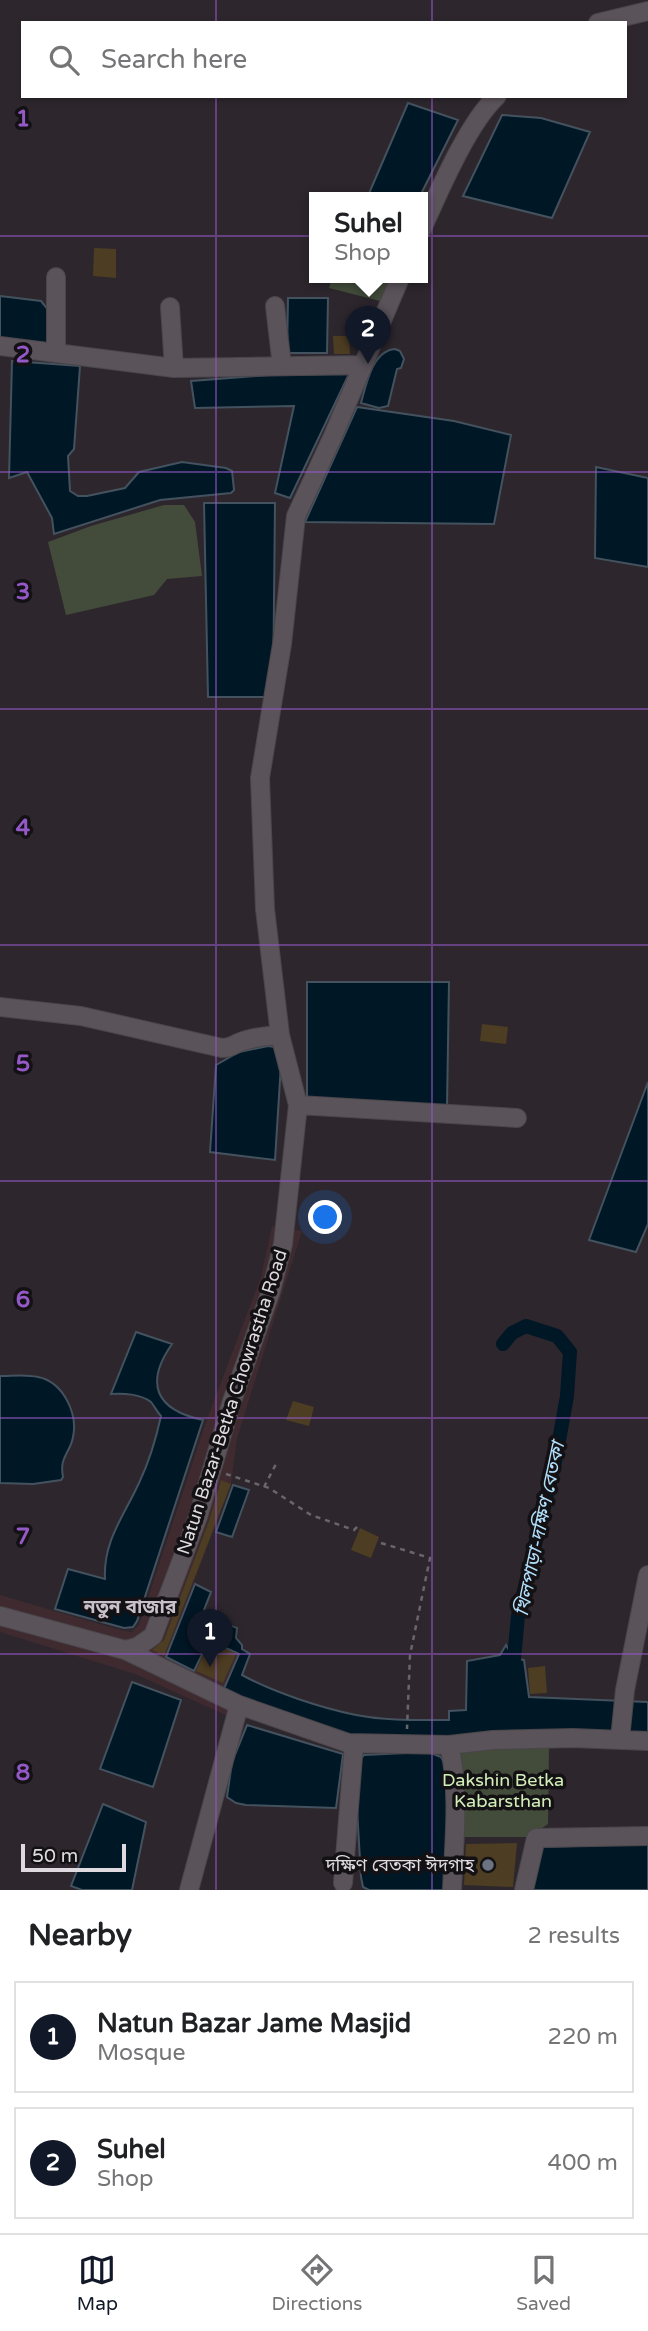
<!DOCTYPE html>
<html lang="en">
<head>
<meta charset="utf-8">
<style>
  body { margin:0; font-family:"Varela Round","Noto Sans Bengali",sans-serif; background:#f2f2f2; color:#202124 }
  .scale { position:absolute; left:21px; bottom:18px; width:105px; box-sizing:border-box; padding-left:7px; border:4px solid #dedadf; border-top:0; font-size:19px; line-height:24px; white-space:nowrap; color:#dedadf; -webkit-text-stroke:5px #131114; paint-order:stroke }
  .you { position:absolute; left:326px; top:1218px; width:24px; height:24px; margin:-18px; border:5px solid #fff; border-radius:50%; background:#1a73e8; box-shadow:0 0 0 10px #1a73e833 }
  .badge { display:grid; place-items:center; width:46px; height:46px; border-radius:50%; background:#111827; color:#fff; font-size:23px; font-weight:700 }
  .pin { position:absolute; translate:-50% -58px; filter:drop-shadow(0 2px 4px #0008) }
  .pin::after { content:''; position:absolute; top:37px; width:24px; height:21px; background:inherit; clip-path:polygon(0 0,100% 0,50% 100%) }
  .popup { position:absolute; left:309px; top:192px; width:119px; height:91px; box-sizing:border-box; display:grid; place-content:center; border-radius:0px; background:#fff; filter:drop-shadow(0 2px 5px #0005); font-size:23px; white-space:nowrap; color:#757577 }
  .popup b { font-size:26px; color:#202124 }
  .popup::after { content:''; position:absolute; left:50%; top:100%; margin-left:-14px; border:14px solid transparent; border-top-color:#fff }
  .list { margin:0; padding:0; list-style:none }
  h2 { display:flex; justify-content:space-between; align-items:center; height:91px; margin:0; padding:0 28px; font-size:30px }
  h2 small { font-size:23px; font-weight:400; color:#757577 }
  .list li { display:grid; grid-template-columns:46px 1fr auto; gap:21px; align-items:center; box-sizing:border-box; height:112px; margin:0 14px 14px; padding:0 14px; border:2px solid #e0e0e0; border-radius:0px }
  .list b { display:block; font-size:26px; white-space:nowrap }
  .list p { margin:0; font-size:23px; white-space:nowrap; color:#757577 }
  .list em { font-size:23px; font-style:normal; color:#757577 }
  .icon { flex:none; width:38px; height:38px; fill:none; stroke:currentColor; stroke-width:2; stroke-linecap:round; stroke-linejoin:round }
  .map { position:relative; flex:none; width:648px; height:1890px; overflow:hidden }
  .search { position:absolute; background:#fff; box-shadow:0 2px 5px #0004; left:21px; right:21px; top:21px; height:77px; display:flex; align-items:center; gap:18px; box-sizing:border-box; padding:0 24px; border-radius:0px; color:#757577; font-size:26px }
  .sheet { height:343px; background:#fff }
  nav { display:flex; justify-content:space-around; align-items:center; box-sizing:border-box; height:98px; border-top:2px solid #e0e0e0; background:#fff; font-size:19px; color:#757577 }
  nav a { display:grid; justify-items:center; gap:4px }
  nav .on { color:#111827 }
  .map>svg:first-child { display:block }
</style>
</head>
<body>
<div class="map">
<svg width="648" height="1890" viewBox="0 0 648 1890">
  <rect width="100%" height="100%" fill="#2d272d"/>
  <path fill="#3e2a2f" d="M272,1226l30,5 -65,207 -6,46 -52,137 70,33 -9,21 -12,41 -93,-42 -135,-42v-37l120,35 12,2 7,-7 68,-206 54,-142z"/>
  <path fill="#434c3b" d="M332,278h52l7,3 -7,21 -55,-14z
    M164,505h20l11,17 7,54 -35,3 -13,16 -88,20 -18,-73 43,-16z
    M549,1743l-1,81 -19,13h-71v-91z"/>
  <path fill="#001726" stroke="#43525e" stroke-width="2" d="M408,103l50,17 -39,78h-52z
    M502,115l39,3 49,14 -38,86 -89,-22z
    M0,296l41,5 13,16 -4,28 -50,-5z
    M288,298h40l-1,55h-40z
    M395,349l5,2 4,8 -3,9 -4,1 -9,37 -9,2 -18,-5c5,-18 11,-52 34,-54z
    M12,361l68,5 -6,83 -6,7 2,35 8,5h9l38,-8 14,-16 43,-10 44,6 6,3 2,19 -3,3 -71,7 -106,34 -2,-16 -25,-46 -18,6z
    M349,374l-59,124 -15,-5 19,-87 -99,2 -4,-27 78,-6z
    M357,407l97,14 57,14 -17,89 -189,-2z
    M596,467l52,11v89l-53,-9z
    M204,503h71l-2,194h-65z
    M307,982h142l-2,124 -140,-6z
    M268,1046l14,2 -7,112 -65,-8 6,-87 23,-13z
    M648,1082v142l-12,28 -47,-12z
    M136,1332l36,12c-28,40 -16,66 31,76l-66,201 -4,6 -9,1 -69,-19 13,-40 37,10c-2,-38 19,-63 34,-96 10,-21 17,-44 22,-67 -4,-4 -6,-9 -10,-14 -10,-8 -28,-9 -40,-8z
    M0,1376c12,0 26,-2 38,1 25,5 40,36 35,60 -3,17 -14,19 -10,40l-2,3 -28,4 -33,-1z
    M233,1485l16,5 -17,47 -16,-5z
    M195,1584l16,8 -7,18c7,12 21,13 33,18l-1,10 6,7v4l8,5 -8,21c31,17 79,33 114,40 30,6 62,5 93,5v-9l17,-1 1,-49 33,-6 6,-10 8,14 10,1 5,37 119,5v34l-304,1 -121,-46 16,-37 -30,-14 -15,31 -28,-14z
    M132,1682l49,18 -28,87 -53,-18z
    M247,1725l96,29 -7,54 -90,-3 -10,-2 -9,-6 5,-35z
    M428,1752l13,5c17,30 7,98 4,133h-76l-6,-3 -2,-10 -5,-86 2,-29 6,-7z
    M103,1804l43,18 -14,68h-50l-11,-4z
    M648,1844v46h-118l12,-43z"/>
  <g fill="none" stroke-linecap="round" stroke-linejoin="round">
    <path stroke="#001726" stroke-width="14" d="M503,1344l9,-11 14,-7 31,10 13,16 -3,44 -11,61 -38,159 -4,43 2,19"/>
  </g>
  <path fill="#4d3d22" d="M94,248l22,1v29l-23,-2z
    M333,336h16l1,18h-16z
    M482,1024l26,3 -2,17 -26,-3z
    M293,1401l21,6 -5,19 -23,-6z
    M221,1480l10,4 -67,172 -12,-6 12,-10 45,-119z
    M360,1528l19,9 -8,21 -20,-8z
    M209,1642l27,12 -13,29 -27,-12z
    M545,1666l2,27 -17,1 -2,-26z
    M517,1843l-4,44 -49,-2 2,-41z"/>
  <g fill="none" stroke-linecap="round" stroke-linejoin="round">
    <defs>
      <path id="street" d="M598,23l50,-12
        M422,229c17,-38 46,-106 75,-133
        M275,306l7,60
        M170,307l4,61
        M0,346l174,22 189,-3
        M56,353v-76
        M0,1007l81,9 141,32c8,0 10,-2 16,-5 13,-6 29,-7 42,-8
        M298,1105l219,13
        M0,1616l125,34 114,55 109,38 101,2 44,-5 80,-2 75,3
        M125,1650l12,-3 16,-11 45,-119 33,-113 40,-113 12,-47 15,-139 -18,-70 -15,-126 -5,-131 22,-134 14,-128 37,-80 67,-158
        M620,1739l5,-49 23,-115
        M449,1745c11,46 5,97 3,145
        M343,1883l11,-139
        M189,1890l50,-185
        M524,1890l12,-52 112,-2"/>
    </defs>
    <use href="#street" stroke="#49454a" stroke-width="20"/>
    <path stroke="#6a656a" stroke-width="2.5" stroke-dasharray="5 5" stroke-linecap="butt" d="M226,1474l43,14 42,27 43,15 5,-5
      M264,1487l12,-23
      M381,1543l49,15 -20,97 -3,74"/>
    <use href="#street" stroke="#5a535a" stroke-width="18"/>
  </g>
  <path fill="none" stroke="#9458c7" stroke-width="2" stroke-opacity="0.55" d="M216,0v23M432,0v23M216,96v1794M432,96v1794M0,236h648M0,472h648M0,709h648M0,945h648M0,1181h648M0,1418h648M0,1654h648"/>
  <circle fill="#6b7280" stroke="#131114" stroke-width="2.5" cx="488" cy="1865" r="7"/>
  <g text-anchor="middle" stroke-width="7" stroke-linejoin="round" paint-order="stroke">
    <g font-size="18" fill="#dedadf" stroke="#131114">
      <text transform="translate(232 1402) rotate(-72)" y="6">Natun Bazar-Betka Chowrastha Road</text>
    </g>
    <g font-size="18" fill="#d3efb9" stroke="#131114">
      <text x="503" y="1786">Dakshin Betka<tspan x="503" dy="21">Kabarsthan</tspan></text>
    </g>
    <g font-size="18" fill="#dedadf" stroke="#131114" text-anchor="end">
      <text x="474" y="1871">দক্ষিণ বেতকা ঈদগাহ</text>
    </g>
    <g font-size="19" font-style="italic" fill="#b2e0fc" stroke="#131114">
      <text transform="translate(539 1529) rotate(-78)" y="7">খিলপাড়া-দক্ষিণ বেতকা</text>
    </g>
    <g font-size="19" font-weight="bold" fill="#c9c1ca" stroke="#131114">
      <text x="130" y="1613">নতুন বাজার</text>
    </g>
  </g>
  <g font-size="23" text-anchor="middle" font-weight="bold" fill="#9458c7" stroke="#131114" stroke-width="7" stroke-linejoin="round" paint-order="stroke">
    <text x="23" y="126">1</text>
    <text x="23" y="362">2</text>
    <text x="23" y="599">3</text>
    <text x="23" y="835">4</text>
    <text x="23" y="1071">5</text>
    <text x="23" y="1307">6</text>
    <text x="23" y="1544">7</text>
    <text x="23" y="1780">8</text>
  </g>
</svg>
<div class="scale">50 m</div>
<div class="you"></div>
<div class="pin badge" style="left:210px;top:1667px">1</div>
<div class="pin badge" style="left:368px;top:364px">2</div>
<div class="popup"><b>Suhel</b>Shop</div>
<div class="search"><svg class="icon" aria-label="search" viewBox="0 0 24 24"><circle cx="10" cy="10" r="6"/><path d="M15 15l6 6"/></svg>Search here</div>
</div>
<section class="sheet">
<h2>Nearby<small>2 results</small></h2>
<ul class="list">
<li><span class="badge">1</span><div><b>Natun Bazar Jame Masjid</b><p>Mosque</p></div><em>220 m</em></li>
<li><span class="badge">2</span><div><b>Suhel</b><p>Shop</p></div><em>400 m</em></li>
</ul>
</section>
<nav>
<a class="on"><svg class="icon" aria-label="map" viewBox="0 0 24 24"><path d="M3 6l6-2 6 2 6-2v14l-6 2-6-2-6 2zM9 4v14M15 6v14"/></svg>Map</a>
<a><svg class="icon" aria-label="directions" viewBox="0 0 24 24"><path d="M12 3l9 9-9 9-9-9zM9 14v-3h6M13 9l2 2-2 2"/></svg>Directions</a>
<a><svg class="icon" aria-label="saved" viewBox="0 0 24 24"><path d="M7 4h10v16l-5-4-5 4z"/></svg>Saved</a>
</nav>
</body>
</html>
